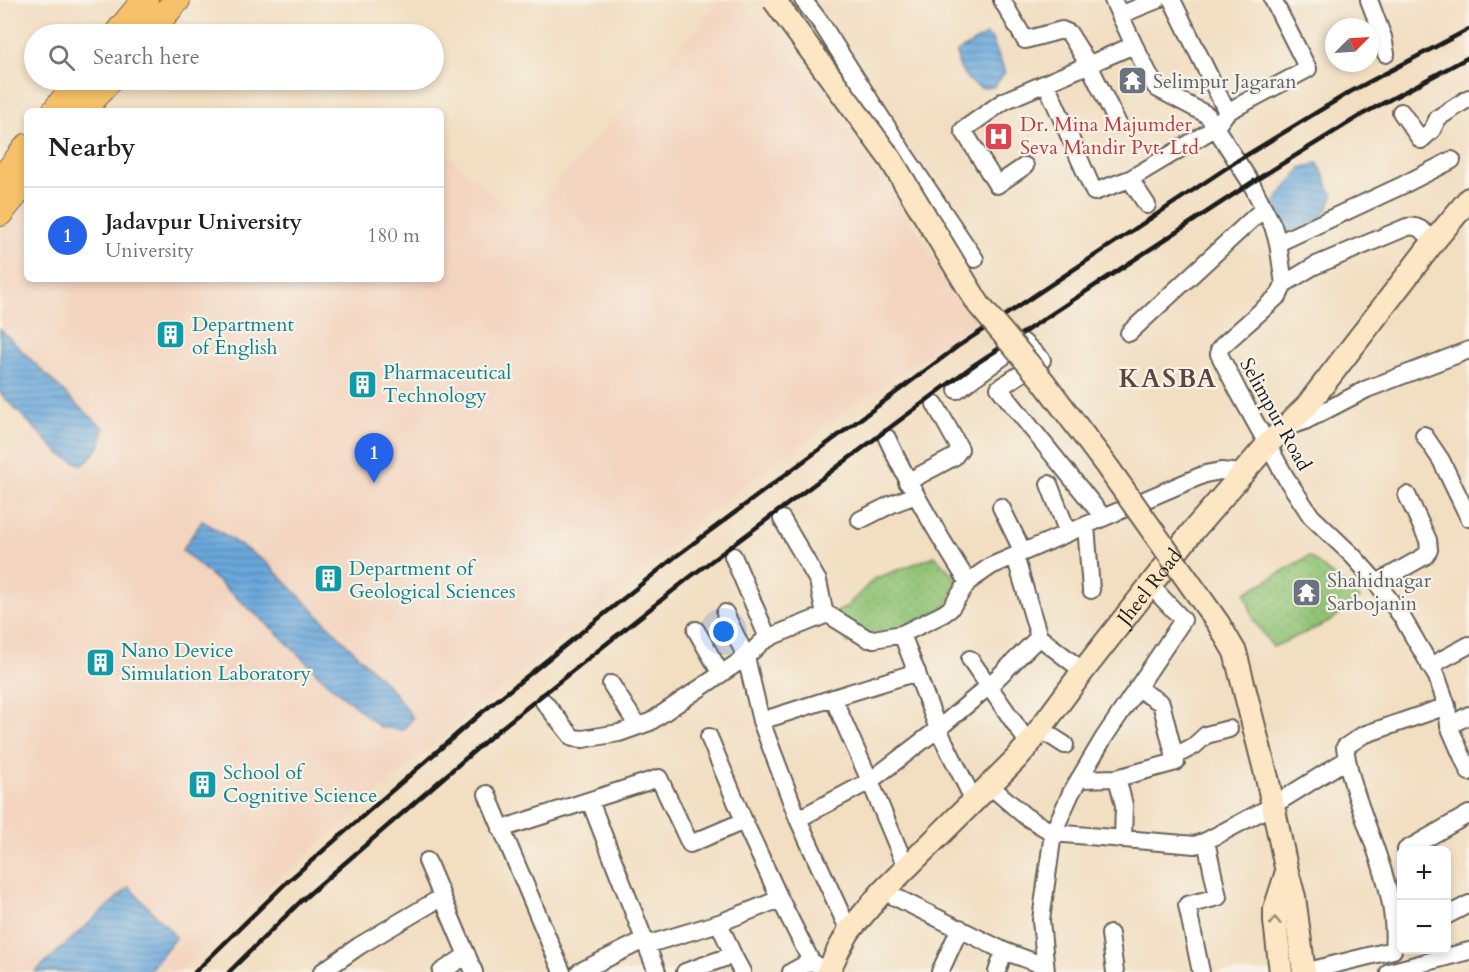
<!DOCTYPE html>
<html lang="en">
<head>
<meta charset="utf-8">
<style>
  body { margin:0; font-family:Cardo,serif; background:#f2f2f2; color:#202124 }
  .controls { position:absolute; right:18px; bottom:18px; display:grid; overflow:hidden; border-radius:9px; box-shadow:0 3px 9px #0003 }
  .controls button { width:54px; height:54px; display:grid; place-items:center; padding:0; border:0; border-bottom:2px solid #e0e0e0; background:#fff; color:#202124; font:30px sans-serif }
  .compass { position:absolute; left:1325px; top:18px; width:54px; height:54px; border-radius:50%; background:#fff; box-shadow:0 3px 9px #0003; rotate:66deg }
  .you { position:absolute; left:724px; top:632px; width:21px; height:21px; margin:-15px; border:4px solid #fff; border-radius:50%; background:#1a73e8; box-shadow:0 0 0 9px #1a73e833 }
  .badge { display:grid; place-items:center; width:39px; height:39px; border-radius:50%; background:#2563eb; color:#fff; font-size:20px; font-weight:700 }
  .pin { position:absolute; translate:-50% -50px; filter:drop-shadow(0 2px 3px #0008) }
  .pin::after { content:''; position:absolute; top:32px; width:21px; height:18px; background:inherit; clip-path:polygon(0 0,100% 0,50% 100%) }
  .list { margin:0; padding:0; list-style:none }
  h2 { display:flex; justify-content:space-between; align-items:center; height:78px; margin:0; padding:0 24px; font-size:26px }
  h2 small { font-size:20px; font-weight:400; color:#757577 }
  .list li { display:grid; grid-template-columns:39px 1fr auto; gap:18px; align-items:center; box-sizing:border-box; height:96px; padding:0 24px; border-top:2px solid #e0e0e0 }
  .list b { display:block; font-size:22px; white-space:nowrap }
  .list p { margin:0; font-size:20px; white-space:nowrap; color:#757577 }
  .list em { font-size:20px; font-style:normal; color:#757577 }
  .icon { flex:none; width:33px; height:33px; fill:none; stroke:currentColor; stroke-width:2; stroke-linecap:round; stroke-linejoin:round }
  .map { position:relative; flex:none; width:1469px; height:972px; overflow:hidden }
  .search { position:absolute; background:#fff; box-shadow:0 3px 9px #0003; left:24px; top:24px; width:420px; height:66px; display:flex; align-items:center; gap:15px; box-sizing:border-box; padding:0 21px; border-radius:33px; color:#757577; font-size:22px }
  .panel { position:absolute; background:#fff; box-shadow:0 3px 9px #0003; left:24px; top:108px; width:420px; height:174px; border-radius:9px }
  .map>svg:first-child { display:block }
</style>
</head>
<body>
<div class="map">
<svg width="1469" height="972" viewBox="0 0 1469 972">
  <defs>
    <pattern id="grass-dots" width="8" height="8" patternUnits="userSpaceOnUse" patternTransform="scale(1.5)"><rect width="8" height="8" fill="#91c374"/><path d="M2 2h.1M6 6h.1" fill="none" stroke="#7ca764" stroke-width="1.8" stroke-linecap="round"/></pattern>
    <pattern id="water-rules" width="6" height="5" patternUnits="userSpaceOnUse" patternTransform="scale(1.5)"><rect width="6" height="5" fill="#69a7db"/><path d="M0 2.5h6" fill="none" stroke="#5687b1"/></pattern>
  </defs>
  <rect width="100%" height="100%" fill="#f7f3e8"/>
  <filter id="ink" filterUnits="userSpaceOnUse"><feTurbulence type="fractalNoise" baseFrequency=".0167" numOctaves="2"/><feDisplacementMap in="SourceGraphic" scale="12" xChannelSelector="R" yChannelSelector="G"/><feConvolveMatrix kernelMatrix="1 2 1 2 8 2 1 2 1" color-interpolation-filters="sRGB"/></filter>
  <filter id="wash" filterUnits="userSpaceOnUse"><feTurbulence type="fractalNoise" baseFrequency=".008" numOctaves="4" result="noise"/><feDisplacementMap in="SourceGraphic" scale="24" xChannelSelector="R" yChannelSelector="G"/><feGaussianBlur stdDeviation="1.35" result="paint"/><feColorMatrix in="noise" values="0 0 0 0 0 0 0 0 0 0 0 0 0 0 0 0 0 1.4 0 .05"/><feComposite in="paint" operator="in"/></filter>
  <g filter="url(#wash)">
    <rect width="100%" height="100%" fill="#f2dec1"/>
    <path fill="#f3d4bf" d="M722,0h15l60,60 182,261 -119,79 -137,101 -126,109 -140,115 -148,127 -132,120h-177v-507l34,-36 -34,-33v-183l17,-21 10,9v78h414v-130l81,72z"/>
    <path fill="url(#grass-dots)" stroke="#567048" stroke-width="1.5" d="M935,556l23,24 -12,26 -70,37h-28l-15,-29 12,-6 29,-29z
      M1309,556l51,42 -31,24 -56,25 -19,-26 -9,-28z"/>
    <path fill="url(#water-rules)" stroke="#42627c" stroke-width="1.5" d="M986,35l6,4 13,33 -11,15 -13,1 -12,-7 -11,-16 -1,-13z
      M1318,163l15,33c-7,26 -24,29 -46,37l-13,-30 27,-35z
      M0,329l77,76 27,23 -4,18 -17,19 -22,-10 -61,-62z
      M202,521l15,9 49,32 126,128 21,28 -10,12 -23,-3 -57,-48 -47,-47 -94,-82z
      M129,887l47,50 -28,35h-113z"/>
  </g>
  <g filter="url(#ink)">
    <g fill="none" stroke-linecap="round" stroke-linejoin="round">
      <defs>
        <path id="street" d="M803,0l18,23 84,132 70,104
          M1002,0l23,40 37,-10 7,3 20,32 29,59
          M1113,0l21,45 21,41 3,3 46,24 4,3 43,67 22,43 5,17 6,41 -5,11 -56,50 -4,5v4l19,37 48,87 25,38 42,40 24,27 25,34 35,60 10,29 2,20 20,46
          M1172,0l55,112
          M1369,0l14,37 3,17
          M1120,15l37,-15
          M1046,83l48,109 36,-13 85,-51 12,-16 81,-43 -35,-69
          M1401,112l20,28 11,-10 6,-12 31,-20
          M1025,166l-28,19 -34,-55 41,-29 130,-56
          M1130,179l17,26
          M1278,243l125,-58 49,-25
          M1284,284l30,-18 93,-39c12,-3 19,7 27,14
          M1129,333l134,-124
          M957,390l66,-48 19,18 -43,28 104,129
          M1290,426l15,-5 62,-32 102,-39
          M1424,435l17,25 28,58
          M887,438c23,50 51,97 81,144
          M907,482l47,-25 6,-8 -25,-45
          M1049,484l19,49
          M1001,507l22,45
          M782,519l36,62 7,34
          M860,520l32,-16 24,-9
          M1086,525l5,65
          M733,556l35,82
          M1015,556l24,81 44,34
          M1377,583l48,-27 4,-6 -1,-10 -21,-45
          M1150,585l33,35 -80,119 -32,54 -18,40 142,12 11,-4 66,-35 74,-46
          M725,613l21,44 15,64 37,98 51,112
          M696,630l25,44
          M902,634l36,95 36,72
          M970,659l59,85
          M1430,666l39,-21
          M611,684l26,41
          M833,698l37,83 36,86
          M544,702l29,36 10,1 36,-6 31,-11 96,-65 16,-15 13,-7 50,-20h4l39,24h6l28,-5 41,-20 7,-5 18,-27 23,-16 214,-92 16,-3 21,2
          M761,721l72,-23 84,-26
          M1449,726l20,-11
          M1040,729l25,16
          M709,737l35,84 36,78 31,62 16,11
          M1175,756l19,-10 12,-11 23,-6
          M1117,778l7,27 -1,34
          M1079,779l38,-1 59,-16 -15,-59 -24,-15
          M989,785l36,31 28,17 -12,87 5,52
          M487,794l75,178
          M590,801l67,171
          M798,819l72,-38 68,-52 51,-43 50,-49
          M501,829l158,-51 31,66 54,-23
          M1406,850l63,-36
          M427,861l47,111
          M883,891l121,60 41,15
          M1446,916l23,-12
          M719,923l14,32 9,17
          M1110,934l5,38
          M646,945l73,-22 61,-24
          M322,972l37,-26 83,-49
          M441,972l26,-17
          M579,972l65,-32
          M685,972l48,-17
          M791,972l20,-11
          M940,972l20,-44
          M997,972l7,-21
          M1201,972l-14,-67 31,-8 -12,-56
          M1304,972l89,-22c7,-72 -39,-134 -48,-203l18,-12 84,-29
          M1389,972l80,-21"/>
        <g id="secondary">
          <path d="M1268,782l19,90 7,25 10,75"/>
          <path id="s1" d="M828,972l10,-21 11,-20 34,-40 133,-132 13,-15 54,-73 109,-139 76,-88 38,-37 128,-166 35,-42"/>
          <path d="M1281,972l-6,-51v-12l12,-37"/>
        </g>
        <path id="primary" d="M117,34l28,-34
          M147,34l30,-34
          M55,111l25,-31
          M83,111l26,-31
          M0,182l27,-35
          M0,213l27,-33"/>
      </defs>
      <use href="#street" stroke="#676056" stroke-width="20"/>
      <use href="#secondary" stroke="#676056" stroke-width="26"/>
      <use href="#primary" stroke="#676056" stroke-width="28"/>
      <use href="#street" stroke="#fff" stroke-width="16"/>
      <use href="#secondary" stroke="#fce6c4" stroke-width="22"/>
      <use href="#primary" stroke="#f7c06b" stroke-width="26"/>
      <path stroke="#1c1c1c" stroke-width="4.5" d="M195,972l91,-89 194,-169 195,-157 282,-210 280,-186 113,-69 119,-63
        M229,972l72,-71 194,-168 195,-156 281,-210 280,-184 112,-69 106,-57"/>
      <defs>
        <path id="secondary-bridge" d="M774,0l117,160 88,145 64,76 63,84 112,158 17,29 33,130"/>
      </defs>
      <use href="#secondary-bridge" stroke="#676056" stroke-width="26" stroke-linecap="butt"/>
      <use href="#secondary-bridge" stroke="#fce6c4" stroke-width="22"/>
    </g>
    <defs><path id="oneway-chevron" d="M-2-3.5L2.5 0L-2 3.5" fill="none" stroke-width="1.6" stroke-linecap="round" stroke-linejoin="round" transform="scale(1.5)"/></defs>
    <use stroke="#978b78" href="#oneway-chevron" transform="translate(1275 921) rotate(-92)"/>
  </g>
  <defs>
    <symbol id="temple-square" viewBox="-11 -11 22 22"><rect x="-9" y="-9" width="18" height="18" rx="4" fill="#6b7280" stroke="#f7f3e8"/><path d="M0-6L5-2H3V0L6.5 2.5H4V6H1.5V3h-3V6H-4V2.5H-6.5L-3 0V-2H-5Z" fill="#fff"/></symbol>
    <symbol id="hospital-square" viewBox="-11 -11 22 22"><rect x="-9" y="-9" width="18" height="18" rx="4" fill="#e0444e" stroke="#f7f3e8"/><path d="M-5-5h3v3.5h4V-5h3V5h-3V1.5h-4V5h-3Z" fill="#fff"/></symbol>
    <symbol id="building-square" viewBox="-11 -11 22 22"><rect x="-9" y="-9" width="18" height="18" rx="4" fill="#0f9aa8" stroke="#f7f3e8"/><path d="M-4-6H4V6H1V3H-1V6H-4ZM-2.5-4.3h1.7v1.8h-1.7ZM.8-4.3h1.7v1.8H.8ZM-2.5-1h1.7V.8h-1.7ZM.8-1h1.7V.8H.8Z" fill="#fff"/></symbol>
  </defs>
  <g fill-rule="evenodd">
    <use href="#temple-square" x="1116" y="64" width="33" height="33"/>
    <use href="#hospital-square" x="982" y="120" width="33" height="33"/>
    <use href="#building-square" x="154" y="318" width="33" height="33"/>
    <use href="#building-square" x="346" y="368" width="33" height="33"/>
    <use href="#building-square" x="312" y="562" width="33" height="33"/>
    <use href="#temple-square" x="1290" y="576" width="33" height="33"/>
    <use href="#building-square" x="84" y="646" width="33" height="33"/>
    <use href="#building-square" x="186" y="768" width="33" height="33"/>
  </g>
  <g text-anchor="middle" stroke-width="4.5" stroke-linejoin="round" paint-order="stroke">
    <g font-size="20" fill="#5b616d" stroke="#f7f3e8" text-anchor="start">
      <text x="1153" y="88">Selimpur Jagaran</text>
      <text x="1327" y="587">Shahidnagar<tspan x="1327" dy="23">Sarbojanin</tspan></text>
    </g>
    <g font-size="20" fill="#be3a42" stroke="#f7f3e8" text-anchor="start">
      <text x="1020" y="131">Dr. Mina Majumder<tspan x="1020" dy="23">Seva Mandir Pvt. Ltd</tspan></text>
    </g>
    <g font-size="20" fill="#0d838f" stroke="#f7f3e8" text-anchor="start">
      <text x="192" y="331">Department<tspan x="192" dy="23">of English</tspan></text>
      <text x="383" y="379">Pharmaceutical<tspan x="383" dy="23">Technology</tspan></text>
      <text x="349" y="575">Department of<tspan x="349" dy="23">Geological Sciences</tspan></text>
      <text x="121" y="657">Nano Device<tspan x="121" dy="23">Simulation Laboratory</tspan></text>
      <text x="223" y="779">School of<tspan x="223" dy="23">Cognitive Science</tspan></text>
    </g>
    <g font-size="20" fill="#1c1c1c" stroke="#f7f3e8">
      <text transform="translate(1276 414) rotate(61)" y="7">Selimpur Road</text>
      <text dy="7" stroke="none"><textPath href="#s1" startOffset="504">Jheel Road</textPath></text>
    </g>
    <g font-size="26" font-weight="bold" letter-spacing="1.5" fill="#604440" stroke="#f7f3e8">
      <text x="1168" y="387">KASBA</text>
    </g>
  </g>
</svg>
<div class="controls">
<button>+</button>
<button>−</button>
</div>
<svg class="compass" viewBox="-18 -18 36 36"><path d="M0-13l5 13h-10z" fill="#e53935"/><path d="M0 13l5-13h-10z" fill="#757577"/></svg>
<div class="you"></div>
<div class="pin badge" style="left:374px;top:483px">1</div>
<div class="search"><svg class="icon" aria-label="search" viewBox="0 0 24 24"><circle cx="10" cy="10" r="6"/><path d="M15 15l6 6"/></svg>Search here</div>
<section class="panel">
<h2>Nearby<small></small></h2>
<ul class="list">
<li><span class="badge">1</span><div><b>Jadavpur University</b><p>University</p></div><em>180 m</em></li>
</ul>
</section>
</div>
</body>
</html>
